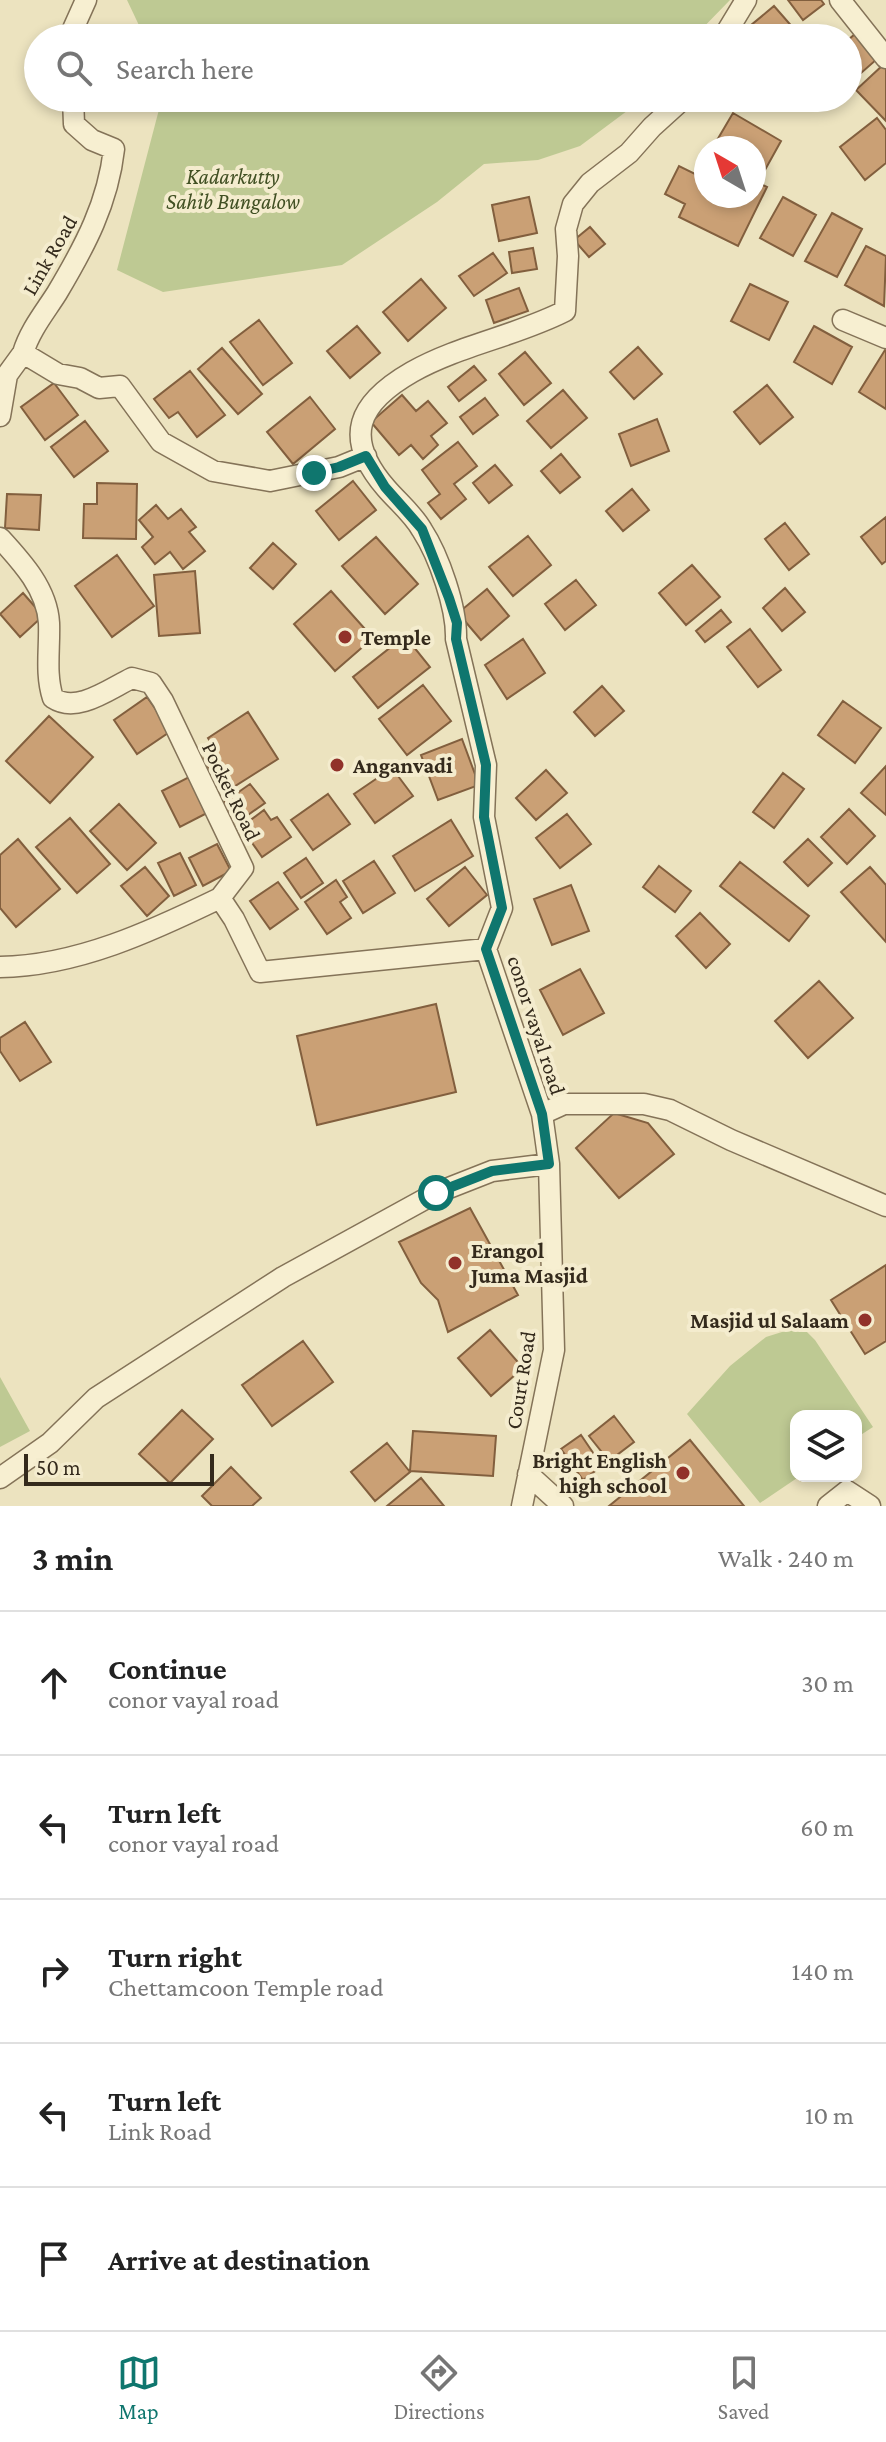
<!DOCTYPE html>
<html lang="en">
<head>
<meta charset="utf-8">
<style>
  body { margin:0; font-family:"Crimson Pro",serif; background:#f2f2f2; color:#222 }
  .controls { position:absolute; right:24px; bottom:24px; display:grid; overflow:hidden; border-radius:16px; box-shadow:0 4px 12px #0003 }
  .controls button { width:72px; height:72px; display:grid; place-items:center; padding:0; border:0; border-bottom:2px solid #e0e0e0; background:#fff; color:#222; font:40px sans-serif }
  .compass { position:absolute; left:694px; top:136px; width:72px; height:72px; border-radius:50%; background:#fff; box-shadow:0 4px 12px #0003; rotate:321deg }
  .scale { position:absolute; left:24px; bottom:20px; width:190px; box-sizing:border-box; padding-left:8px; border:4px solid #342a1c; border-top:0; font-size:22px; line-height:28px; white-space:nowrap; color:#342a1c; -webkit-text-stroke:6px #f4ecce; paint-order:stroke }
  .stop { position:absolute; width:24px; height:24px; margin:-18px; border:6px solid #0f766e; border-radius:50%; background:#fff }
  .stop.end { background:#0f766e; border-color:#fff; box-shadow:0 2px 8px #0008 }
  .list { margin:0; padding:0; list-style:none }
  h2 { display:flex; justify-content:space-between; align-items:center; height:104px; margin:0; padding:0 32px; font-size:34px }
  h2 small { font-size:26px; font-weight:400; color:#767676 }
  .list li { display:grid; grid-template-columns:52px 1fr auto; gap:24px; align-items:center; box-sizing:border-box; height:144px; padding:0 32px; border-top:2px solid #e0e0e0 }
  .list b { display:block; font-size:30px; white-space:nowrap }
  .list p { margin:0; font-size:26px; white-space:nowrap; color:#767676 }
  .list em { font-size:26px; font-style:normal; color:#767676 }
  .icon { flex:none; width:44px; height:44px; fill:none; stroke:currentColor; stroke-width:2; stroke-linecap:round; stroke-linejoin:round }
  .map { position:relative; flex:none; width:886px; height:1506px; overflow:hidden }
  .search { position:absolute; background:#fff; box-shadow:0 4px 12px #0003; left:24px; right:24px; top:24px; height:88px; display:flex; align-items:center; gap:20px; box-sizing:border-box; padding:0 28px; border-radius:44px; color:#767676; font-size:30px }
  .sheet { height:824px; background:#fff }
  nav { display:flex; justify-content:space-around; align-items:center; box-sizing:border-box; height:112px; border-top:2px solid #e0e0e0; background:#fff; font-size:22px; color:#767676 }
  nav a { display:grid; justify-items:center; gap:4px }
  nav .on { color:#0f766e }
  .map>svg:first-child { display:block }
</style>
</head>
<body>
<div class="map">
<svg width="886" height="1506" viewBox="0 0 886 1506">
  <rect width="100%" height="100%" fill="#ece3bf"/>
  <path fill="#bec993" d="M127,0h603l-37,38h-548z
    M162,98h477l-8,10 -51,38 -42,14 -54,4 -47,38 -95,63 -179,27 -46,-22z
    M801,1326l14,14 58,87 -17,11v-22h-60v60h4l-40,27 -73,-89 43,-48 36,-29z
    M0,1377l30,54 -30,16z"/>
  <path fill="#caa075" stroke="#825f3e" stroke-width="2" d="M788,0h33l3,4 -21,16z
    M774,6l28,32h-42l-10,-12z
    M855,34l22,25 -25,22 -4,-4v-37z
    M883,65l3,3v53l-30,-31z
    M733,113l48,28 -16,29 -11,-6v-16h-28l-10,-6z
    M877,118l9,12v33l-21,17 -25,-33z
    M706,161v35h48v-15l13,6 -29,59 -59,-29 6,-13 -20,-10 14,-28 20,10z
    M529,197l8,36 -38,8 -7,-36z
    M783,197l33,18 -23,41 -33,-18z
    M832,213l30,16 -25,48 -32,-16z
    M590,227l15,17 -16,13 -15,-17z
    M866,246l20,10 -2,50 -39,-21z
    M533,248l4,21 -25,4 -3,-21z
    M493,253l14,20 -33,23 -15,-20z
    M421,279l25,29 -38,33 -25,-29z
    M750,284l38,18 -19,38 -38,-19z
    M519,288l9,23 -34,12 -8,-23z
    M259,320l33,43 -29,22 -33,-43z
    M357,326l23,27 -30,25 -23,-27z
    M814,326l38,21 -20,37 -38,-22z
    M638,347l24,27 -28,25 -24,-27z
    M222,348l40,46 -24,20 -40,-45z
    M885,350l1,1v58l-27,-17z
    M525,352l26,31 -27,22 -25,-31z
    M474,366l12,14 -27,21 -11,-14z
    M190,371l35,44 -28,22 -19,-25 -9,6 -15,-19z
    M54,383l24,32 -33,25 -24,-33z
    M767,385l26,32 -33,27 -26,-32z
    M563,390l24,28 -36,30 -24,-27z
    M402,395l14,16 12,-10 19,22 -16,13 7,9 -15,14 -12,-14 -12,10 -28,-33z
    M310,397l25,32 -42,35 -26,-32z
    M485,398l13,17 -25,19 -13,-17z
    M657,419l12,32 -38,15 -12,-32z
    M85,421l23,30 -34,26 -23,-30z
    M458,442l19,24 -23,18 12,15 -25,20 -13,-16 12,-9 -18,-24z
    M561,454l19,23 -20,16 -19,-22z
    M495,465l17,20 -23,18 -16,-20z
    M353,481l23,29 -37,30 -23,-29z
    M97,483l40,1 -1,55 -53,-1 1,-34h13z
    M632,489l17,21 -26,21 -17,-20z
    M7,494l34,1 -2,35 -34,-2z
    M156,505l12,14 13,-10 15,18 -7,5 16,19 -22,18 -13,-17 -15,12 -13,-17 11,-10 -14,-17z
    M886,517v44l-4,3 -21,-27z
    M785,523l24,31 -20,16 -24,-31z
    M528,536l23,29 -38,31 -24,-29z
    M376,537l42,47 -33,30 -43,-48z
    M273,543l23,21 -23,25 -23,-21z
    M117,555l37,51 -42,31 -37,-51z
    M692,565l28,32 -34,28 -27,-32z
    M195,571l5,62 -41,3 -5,-61z
    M576,580l20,25 -31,25 -20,-26z
    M785,588l20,24 -23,19 -19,-23z
    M487,589l22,27 -28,24 -23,-27z
    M331,591l42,47 -38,33 -41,-47z
    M23,593l20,23 -23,21 -20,-23z
    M721,610l10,12 -26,20 -9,-11z
    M750,629l31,41 -23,17 -31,-40z
    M405,636l25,31 -52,41 -25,-31z
    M523,639l22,34 -38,26 -22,-34z
    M423,685l28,36 -44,34 -28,-36z
    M602,686l22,25 -29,25 -21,-24z
    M147,697l24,34 -34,23 -23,-34z
    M843,701l38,27 -26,35 -37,-28z
    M248,712l30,47 -54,34 -21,-34 13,-8 -8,-13z
    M49,716l44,41 -43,46 -44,-42z
    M462,739l17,46 -41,15 -17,-45z
    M886,766v49l-25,-22z
    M392,768l21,28 -38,27 -21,-29z
    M546,770l21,23 -31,27 -20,-22z
    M783,773l21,16 -30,39 -21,-16z
    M191,776l18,36 -29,15 -18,-36z
    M250,784l15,19 -27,19 -15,-19z
    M328,794l22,30 -37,26 -22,-30z
    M119,804l37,39 -29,27 -37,-39z
    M849,809l26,27 -28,28 -26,-27z
    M264,810l7,10 6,-3 14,20 -29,20 -21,-30z
    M567,814l24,30 -31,24 -24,-30z
    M70,818l40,46 -33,29 -41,-46z
    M451,820l22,36 -58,35 -22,-35z
    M18,839l42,50 -44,38 -16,-19v-53z
    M808,839l24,24 -24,23 -24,-24z
    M217,844l14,27 -28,15 -14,-28z
    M180,853l16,32 -22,11 -16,-33z
    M306,858l17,25 -22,15 -17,-25z
    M374,861l21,32 -32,20 -20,-32z
    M740,862l69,54 -20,25 -69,-55z
    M659,866l32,25 -16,21 -32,-25z
    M145,867l24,29 -22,20 -26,-30z
    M465,867l22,28 -38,31 -22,-27z
    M870,867l16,18v57l-45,-50z
    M336,880l11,17 -7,5 11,16 -24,16 -22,-32z
    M278,882l20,27 -28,20 -20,-28z
    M571,885l18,46 -37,14 -18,-46z
    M700,913l30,31 -24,24 -30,-32z
    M580,969l24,44 -41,22 -23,-45z
    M819,981l34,37 -45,40 -33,-37z
    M436,1004l20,88 -139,33 -20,-89z
    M25,1022l26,40 -31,19 -20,-30v-13z
    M614,1113l34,10 26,31 -55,44 -43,-50z
    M470,1208l48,87 -70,37 -10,-32 -17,-17 -22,-41z
    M886,1265v76l-21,13 -34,-54z
    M490,1330l33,38 -32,28 -33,-38z
    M303,1341l30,41 -61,44 -30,-41z
    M182,1410l31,29 -43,44 -31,-29z
    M614,1416l20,26 -25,19 -20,-25z
    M413,1431l83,5 -3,40 -83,-5z
    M581,1435l21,31 -19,14 -22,-31z
    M690,1440l54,66h-135z
    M387,1443l23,29 -35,29 -24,-29z
    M231,1467l30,31 -9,8h-40l-10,-10z
    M421,1478l23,28h-57z"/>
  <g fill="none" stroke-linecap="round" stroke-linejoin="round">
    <defs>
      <path id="street" d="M840,0l46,58
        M73,38v-9l13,-29
        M723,38l23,-38
        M73,98l1,26 18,16 22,9c-6,54 -29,97 -57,144 -12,19 -27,37 -34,60l35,21 22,4 19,10 21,-2 41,56 52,29 57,10 69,-14 27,-11
        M843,320l43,18
        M0,416l7,-41 16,-22
        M0,538c22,24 47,51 49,85 1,25 -4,51 4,75 24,16 56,-9 79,-20l19,5 12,18 80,167 -23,30
        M486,949l16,-41 -18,-91 2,-52 -30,-126c1,-31 -17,-83 -34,-109 -9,-16 -24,-28 -36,-42 -44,-51 -28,-85 26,-116 48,-27 104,-36 153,-61l3,-55 -2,-27 7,-25 17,-21 39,-30 23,-26 32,-29
        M0,967c77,-1 152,-36 220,-69l14,21 26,53 226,-23 56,165 7,50 -57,7 -56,22 -153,84 -187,121 -46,45 -50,35
        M542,1114l22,-10h80l26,6 61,30 155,66
        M528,1474l35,32
        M522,1506l32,-156 -5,-186
        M828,1506l19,-15 23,15"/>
    </defs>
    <use href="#street" stroke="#847358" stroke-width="23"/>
    <use href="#street" stroke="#f7efd1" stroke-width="20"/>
  </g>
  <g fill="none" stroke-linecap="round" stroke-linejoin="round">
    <path stroke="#0f766e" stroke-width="10" d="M314,473l25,-6 27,-11 19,31 37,42 27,69 8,25 -1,16 30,126 -2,52 18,91 -16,41 56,165 7,50 -57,7 -56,22"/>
  </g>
  <g fill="#91322a" stroke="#f4ecce" stroke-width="3">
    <circle cx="345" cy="637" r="8"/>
    <circle cx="337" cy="765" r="8"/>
    <circle cx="455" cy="1263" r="8"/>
    <circle cx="865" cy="1320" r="8"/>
    <circle cx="683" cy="1473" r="8"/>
  </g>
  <g text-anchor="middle" stroke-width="8" stroke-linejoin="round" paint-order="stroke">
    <g font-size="22" font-style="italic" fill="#415023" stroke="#f4ecce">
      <text x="233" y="184">Kadarkutty<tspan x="233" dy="25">Sahib Bungalow</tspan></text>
    </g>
    <g font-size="22" fill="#342a1c" stroke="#f4ecce">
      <text transform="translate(49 255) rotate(-60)" y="8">Link Road</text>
      <text transform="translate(232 791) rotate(64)" y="8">Pocket Road</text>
      <text transform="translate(537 1025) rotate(72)" y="8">conor vayal road</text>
      <text transform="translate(520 1380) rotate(-81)" y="8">Court Road</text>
    </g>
    <g font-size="22" font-weight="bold" fill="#342a1c" stroke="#f4ecce" text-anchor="start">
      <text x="361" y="645">Temple</text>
      <text x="353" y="773">Anganvadi</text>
      <text x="471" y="1258">Erangol<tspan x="471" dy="25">Juma Masjid</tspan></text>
      <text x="849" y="1328" text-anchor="end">Masjid ul Salaam</text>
      <text x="667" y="1468" text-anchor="end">Bright English<tspan x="667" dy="25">high school</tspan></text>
    </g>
  </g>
</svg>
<div class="controls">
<button><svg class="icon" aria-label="layers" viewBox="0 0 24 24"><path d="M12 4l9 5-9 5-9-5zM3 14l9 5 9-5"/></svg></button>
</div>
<svg class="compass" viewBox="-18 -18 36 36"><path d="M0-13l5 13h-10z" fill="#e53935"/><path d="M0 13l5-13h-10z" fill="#767676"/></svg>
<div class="scale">50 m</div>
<div class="stop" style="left:436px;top:1193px"></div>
<div class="stop end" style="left:314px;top:473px"></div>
<div class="search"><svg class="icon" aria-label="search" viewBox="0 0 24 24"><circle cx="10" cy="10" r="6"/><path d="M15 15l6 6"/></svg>Search here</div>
</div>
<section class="sheet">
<h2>3 min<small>Walk · 240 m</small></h2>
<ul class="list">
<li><svg class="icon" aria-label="ahead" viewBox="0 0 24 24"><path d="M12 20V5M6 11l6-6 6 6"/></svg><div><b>Continue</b><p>conor vayal road</p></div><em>30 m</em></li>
<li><svg class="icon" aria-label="left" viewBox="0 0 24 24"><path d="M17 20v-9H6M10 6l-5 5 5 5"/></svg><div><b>Turn left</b><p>conor vayal road</p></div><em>60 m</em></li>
<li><svg class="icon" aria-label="right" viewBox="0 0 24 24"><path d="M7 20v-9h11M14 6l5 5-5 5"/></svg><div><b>Turn right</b><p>Chettamcoon Temple road</p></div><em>140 m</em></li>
<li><svg class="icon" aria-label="left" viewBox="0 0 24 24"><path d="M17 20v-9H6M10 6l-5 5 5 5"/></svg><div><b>Turn left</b><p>Link Road</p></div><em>10 m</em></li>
<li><svg class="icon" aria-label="arrive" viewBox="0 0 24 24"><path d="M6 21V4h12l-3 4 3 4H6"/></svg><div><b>Arrive at destination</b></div></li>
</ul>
</section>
<nav>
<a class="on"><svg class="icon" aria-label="map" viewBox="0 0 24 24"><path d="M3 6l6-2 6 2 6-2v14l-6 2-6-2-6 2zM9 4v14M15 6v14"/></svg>Map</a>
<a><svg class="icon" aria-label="directions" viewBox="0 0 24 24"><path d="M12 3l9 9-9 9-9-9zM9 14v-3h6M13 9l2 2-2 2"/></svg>Directions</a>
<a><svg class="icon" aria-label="saved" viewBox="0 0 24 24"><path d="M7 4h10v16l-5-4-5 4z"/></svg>Saved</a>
</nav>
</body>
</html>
